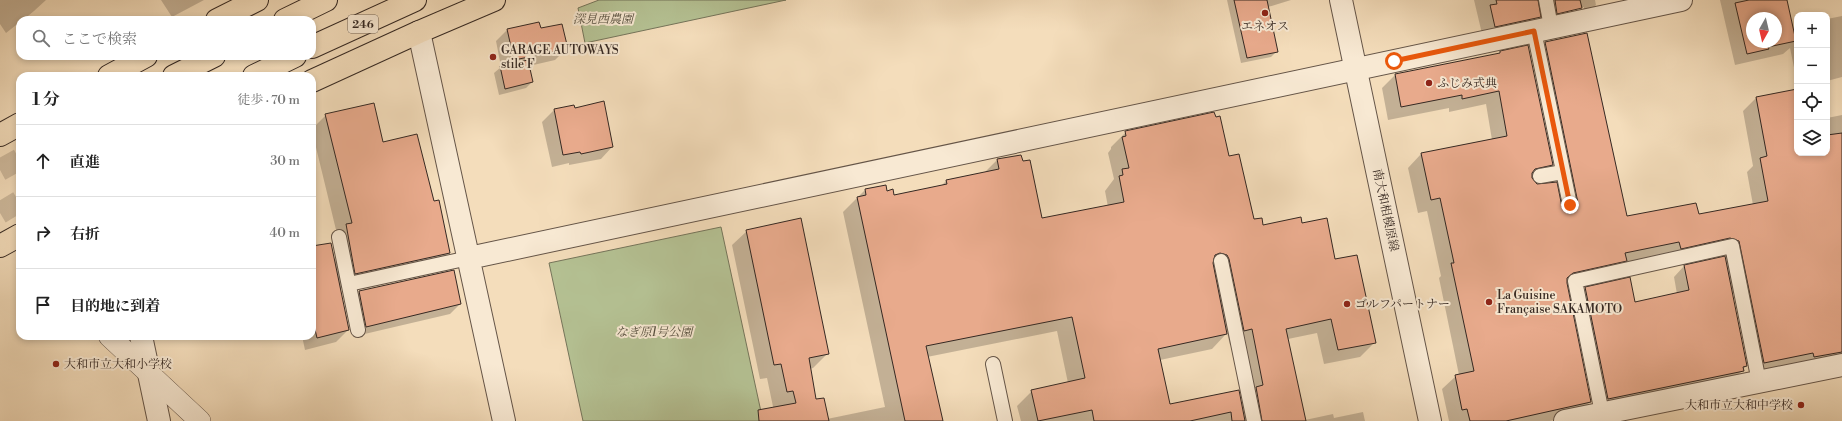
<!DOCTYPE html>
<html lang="ja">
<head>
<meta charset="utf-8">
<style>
  body { margin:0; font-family:"Libre Bodoni","Noto Serif JP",serif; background:#f2f2f2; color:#222 }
  .controls { position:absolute; right:12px; top:12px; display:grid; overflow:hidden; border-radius:8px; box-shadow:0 2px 6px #0003 }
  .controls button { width:36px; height:36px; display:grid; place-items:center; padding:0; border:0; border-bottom:1px solid #e0e0e0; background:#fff; color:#222; font:20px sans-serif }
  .compass { position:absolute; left:1746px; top:12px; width:36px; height:36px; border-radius:50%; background:#fff; box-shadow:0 2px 6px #0003; rotate:188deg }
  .stop { position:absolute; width:12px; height:12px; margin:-9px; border:3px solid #ea580c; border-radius:50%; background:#fff }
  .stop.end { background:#ea580c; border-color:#fff; box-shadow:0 1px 4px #0008 }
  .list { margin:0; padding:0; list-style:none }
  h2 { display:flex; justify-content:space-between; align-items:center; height:52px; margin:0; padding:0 16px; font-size:17px }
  h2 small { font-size:13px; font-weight:400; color:#767676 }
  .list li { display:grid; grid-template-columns:26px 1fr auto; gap:12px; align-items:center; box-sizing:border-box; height:72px; padding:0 16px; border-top:1px solid #e0e0e0 }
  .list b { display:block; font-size:15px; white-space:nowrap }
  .list em { font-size:13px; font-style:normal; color:#767676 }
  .icon { flex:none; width:22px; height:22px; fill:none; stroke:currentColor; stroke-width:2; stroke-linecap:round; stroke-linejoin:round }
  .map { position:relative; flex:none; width:1842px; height:421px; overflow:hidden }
  .search { position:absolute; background:#fff; box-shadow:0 2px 6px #0003; left:16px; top:16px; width:300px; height:44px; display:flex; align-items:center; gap:10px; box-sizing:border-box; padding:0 14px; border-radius:12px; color:#767676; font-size:15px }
  .panel { position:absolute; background:#fff; box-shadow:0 2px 6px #0003; left:16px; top:72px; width:300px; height:268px; border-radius:12px }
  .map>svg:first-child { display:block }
</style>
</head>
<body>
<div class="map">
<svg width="1842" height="421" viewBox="0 0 1842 421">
  <rect width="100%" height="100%" fill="#f4ddbb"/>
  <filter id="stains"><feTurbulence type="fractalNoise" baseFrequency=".005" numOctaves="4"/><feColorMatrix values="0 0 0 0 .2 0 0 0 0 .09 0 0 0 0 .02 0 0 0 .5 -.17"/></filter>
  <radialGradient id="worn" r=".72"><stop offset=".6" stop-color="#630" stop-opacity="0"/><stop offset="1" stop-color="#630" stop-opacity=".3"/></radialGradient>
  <path fill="#b5c294" stroke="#75755b" d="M599,0h187l-201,43 -7,-35z
    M721,227l42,194h-180l-34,-158z"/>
  <path fill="#0003" fill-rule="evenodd" d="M0,0h46l-12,11 -11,9h-3v2l-14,11 -6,-9z
    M161,0h43l-32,17z
    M1227,0h64l-23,7 9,44 -6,6 -30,6z
    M1474,0h121l1,5 -12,12 -38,8 -5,-18 -3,-3 1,13 -11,12 -45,9zM1584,7v2l-32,7v-2z
    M1720,0h66l7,32 4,-5v55l-7,-34 -7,6 -48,11zM1752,18h24v24h-24z
    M1842,16v61l-15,4v-62z
    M507,30h33l27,18 -12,12 -26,6 3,16 -6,6 -27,7 -5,-22 7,-6 -5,-26z
    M1545,43l82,174 71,-2 55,-10 -6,-33 6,-6 -10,-55 13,-13 41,-8v63h30v-35l15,-3v247l-91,13 -17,-82 -2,1 14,72 -14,16 -135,27 -22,-110 11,-11 48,15 43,-9 -3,-17 10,-11 42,-9v-3l-114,20 -46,10 24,118 -13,13 -27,6h-101l-7,-32 14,-13 3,-1 -20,-97 2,-2 -14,-65 -9,2 -10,-45 13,-14 71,-14 -6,-36 -37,8v-4l-61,12 -6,-32 13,-13 103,-21 3,-2 51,113 -13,13 -7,2 32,31 -32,-155z
    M603,103l9,44 -11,12 -32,6v-2l-17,4 -10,-45 12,-12 20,-1z
    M326,115l56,28 51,59 16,51 -14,14 -95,21 8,42 -12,12 -31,8 -3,-14h10v-89l24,13 -4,-21 5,-5 -25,-103v-2z
    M1126,132l103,25 24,64 10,5 38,-1 34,36 40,81 -15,15 -36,7 -7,-31 -29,6 17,81 28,-6 1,4 29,-6 2,9h-180l56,-18 7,-7 -10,-53 -8,2 -3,-12 -15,16 -52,11 13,61h-152l-4,-15 15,-15 36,-8 -11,-52 -130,26 14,64h-165l-9,-43 -7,1 -28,-134 15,-14 81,122 -15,15 -3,1 5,31 12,19 58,-12 -42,-195 22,-22 21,2 7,4 48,-10 5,-5 38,-8 13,-13 45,59 66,-12 -3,-16 9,-12 -6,-26 3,-4v-2z
    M359,292l101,12 -10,10 -94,22 -7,-35z"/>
  <path fill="#e8aa8c" stroke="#352822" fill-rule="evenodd" d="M1234,0h33l11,52 -31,6z
    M1496,0h42l3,17 -46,10 -5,-22 7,-1z
    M1555,0h25l2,8 -25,6z
    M1749,0h38l9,41 -28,6 1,2 -22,5 -12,-51zM1752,18h24v24h-24z
    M539,22l2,6 21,-4 6,25 -54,11 -7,-31z
    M1587,33l40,183 69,-13 3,11 69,-13 -8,-43 7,-2 -11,-59 41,-8v64h30v-18l15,-2v219l-28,5 -1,-4 -49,10 -25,-122 -9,-3 -49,11 -2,-7 -54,11 2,8 -54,12 -6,5v5l24,119 -85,19h-36l-3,-12 -5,1 -7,-35 19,-4 -23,-108h3l-14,-65 -9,2 -10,-47 86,-17 -8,-45 -37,8v-4l-61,12 -6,-33 105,-21v-2l28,-6 25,120 -18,4 -3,4v5l5,6 20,-2 5,25 5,6h5l6,-5v-5l-33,-161z
    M528,60l5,22 -28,7 -5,-23z
    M604,101l9,46 -32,7 -1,-2 -17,3 -9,-46 20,-4 1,3z
    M374,103l9,39 34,-8 17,67 5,-1 11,53 -95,21 -9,-50 6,-1 -27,-109z
    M1214,112l2,5 4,-1 9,40 10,-2 15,65 8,-1 1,7 38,-8 1,6 25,-5 8,41 22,-4 19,88 -38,7 -7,-31 -45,10 20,92h-44l-6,-34 7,-2 -11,-56 -8,2 -15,-72 -2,-4 -7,-2 -5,2 -2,8 14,71 -69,15 12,55 69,-14 6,31h-13l-1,-9 -41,9h-96l-2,-11 -54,11 -7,-31 54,-12 -13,-61 -146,29 17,75h-38l-48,-224 9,-2 -1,-6 21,-4 1,6 6,-2 1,6 53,-11 -1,-4 53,-11 -2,-10 24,-4 2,6 7,-1 12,58 82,-16 -5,-26 4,-1 -1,-6 7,-1 -7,-31 4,-1 -1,-5z
    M801,218l28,136 -20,4 7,41 8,-1 5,23h-70l-1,-11 38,-7 -3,-12 -6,1 -6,-28 -7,1 -28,-135z
    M331,243l18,87 -32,8 -5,-21v-71z
    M1725,256l22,110 -4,1 1,4 -136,28 -23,-112 45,-10 5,25 54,-12 -5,-25z
    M454,270l7,34 -95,23 -7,-36z"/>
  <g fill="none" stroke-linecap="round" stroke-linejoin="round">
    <path stroke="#ceb99c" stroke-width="22" stroke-dasharray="22 11" stroke-linecap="butt" d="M0,170l20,-11
      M0,213l20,-12"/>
    <defs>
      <path id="service" d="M1546,0l5,27
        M1534,31l36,174
        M1540,176l23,-4
        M339,237l19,93
        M1221,261l33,160
        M349,284l120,-26
        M993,364l12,57
        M1602,413l-27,-132 157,-35 27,136"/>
      <path id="pedestrian" d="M109,336l91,85"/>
      <path id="minor" d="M419,32l85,389
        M469,258l1212,-258
        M141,336l18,85
        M1565,421l277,-56"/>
      <path id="tertiary" d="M1341,0l89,421"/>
      <path id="trunk" d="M217,20l40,-20
        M285,20l41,-20
        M312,47l103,-47
        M109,76l37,-20
        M174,76l40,-20
        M254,76l41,-20
        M312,81l107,-49 75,-32
        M0,135l20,-11
        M0,246l20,-11"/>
    </defs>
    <use href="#service" stroke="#655548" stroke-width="16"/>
    <use href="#pedestrian" stroke="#655548" stroke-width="22"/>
    <use href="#minor" stroke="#655548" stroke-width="24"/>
    <use href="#tertiary" stroke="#655548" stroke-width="24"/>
    <use href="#trunk" stroke="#352822" stroke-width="24"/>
    <use href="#service" stroke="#f8e9d3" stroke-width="14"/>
    <use href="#pedestrian" stroke="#f8e9d3" stroke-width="21"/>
    <use href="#minor" stroke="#f8e9d3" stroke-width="22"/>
    <use href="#tertiary" stroke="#f8e9d3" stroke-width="22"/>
    <use href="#trunk" stroke="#f4ddbb" stroke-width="22"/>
  </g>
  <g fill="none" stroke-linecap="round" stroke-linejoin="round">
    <path stroke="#ea580c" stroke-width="5" d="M1394,61l140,-30 36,174"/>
  </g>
  <g fill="#8f2418" stroke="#f8e9d3" stroke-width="1.5">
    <circle cx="1265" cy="13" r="4"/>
    <circle cx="493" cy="57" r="4"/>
    <circle cx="1429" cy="83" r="4"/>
    <circle cx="1489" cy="302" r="4"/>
    <circle cx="1347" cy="304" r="4"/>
    <circle cx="56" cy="364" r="4"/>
    <circle cx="1801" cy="405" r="4"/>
  </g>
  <g text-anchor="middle" stroke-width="4" stroke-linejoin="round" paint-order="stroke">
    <rect fill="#f8e9d3" stroke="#706257" stroke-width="1" x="348" y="15" width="30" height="18" rx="3"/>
    <g font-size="11" font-weight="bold" fill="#352822">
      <text x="363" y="28">246</text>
    </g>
    <g font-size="12" font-style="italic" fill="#554e3e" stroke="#f8e9d3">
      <text x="603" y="23">深見西農園</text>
      <text x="654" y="336">なぎ原1号公園</text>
    </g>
    <g font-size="12" fill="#352822" stroke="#f8e9d3" text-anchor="start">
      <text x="1265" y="30" text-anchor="middle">エネオス</text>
      <text x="501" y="54">GARAGE AUTOWAYS<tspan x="501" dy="14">stile F</tspan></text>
      <text x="1437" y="87">ふじみ式典</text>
      <text x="1497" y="299">La Guisine<tspan x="1497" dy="14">Française SAKAMOTO</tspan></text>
      <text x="1355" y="308">ゴルフパートナー</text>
      <text x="64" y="368">大和市立大和小学校</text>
      <text x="1793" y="409" text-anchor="end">大和市立大和中学校</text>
    </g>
    <g font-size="12" fill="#352822" stroke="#f8e9d3">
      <text transform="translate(1386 210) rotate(78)" y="4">南大和相模原線</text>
    </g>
  </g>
  <rect width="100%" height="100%" filter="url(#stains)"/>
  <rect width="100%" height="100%" fill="url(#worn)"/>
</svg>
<div class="controls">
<button>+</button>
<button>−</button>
<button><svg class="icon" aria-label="locate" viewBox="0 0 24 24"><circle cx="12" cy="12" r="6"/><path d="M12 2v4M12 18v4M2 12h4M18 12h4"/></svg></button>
<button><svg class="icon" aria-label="layers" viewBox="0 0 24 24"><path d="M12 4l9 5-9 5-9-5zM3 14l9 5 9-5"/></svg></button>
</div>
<svg class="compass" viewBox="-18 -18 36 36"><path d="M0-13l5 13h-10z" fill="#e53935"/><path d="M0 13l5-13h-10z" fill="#767676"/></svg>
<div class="stop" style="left:1394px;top:61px"></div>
<div class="stop end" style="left:1570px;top:205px"></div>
<div class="search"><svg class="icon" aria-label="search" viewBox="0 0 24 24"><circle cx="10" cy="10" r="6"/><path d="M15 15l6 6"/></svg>ここで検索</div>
<section class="panel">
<h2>1 分<small>徒歩 · 70 m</small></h2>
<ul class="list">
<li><svg class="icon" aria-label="ahead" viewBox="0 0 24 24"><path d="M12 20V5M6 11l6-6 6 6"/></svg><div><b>直進</b></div><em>30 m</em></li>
<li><svg class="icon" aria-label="right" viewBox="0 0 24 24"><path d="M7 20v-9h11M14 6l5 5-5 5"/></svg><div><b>右折</b></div><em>40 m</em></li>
<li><svg class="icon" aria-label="arrive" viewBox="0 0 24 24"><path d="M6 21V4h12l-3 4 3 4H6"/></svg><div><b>目的地に到着</b></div></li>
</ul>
</section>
</div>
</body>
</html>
